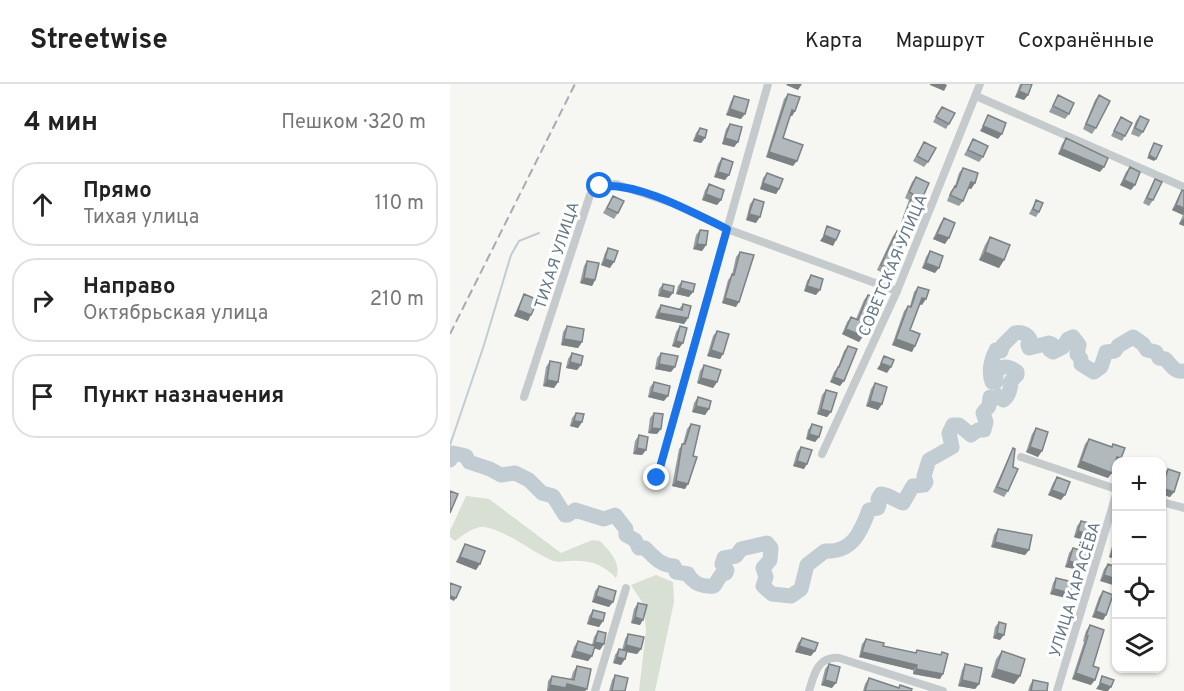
<!DOCTYPE html>
<html lang="ru">
<head>
<meta charset="utf-8">
<style>
  body { margin:0; font-family:Overpass,sans-serif; background:#f6f6f6; color:#222 }
  .controls { position:absolute; right:18px; bottom:18px; display:grid; overflow:hidden; border-radius:12px; box-shadow:0 2px 4px #0004 }
  .controls button { width:54px; height:54px; display:grid; place-items:center; padding:0; border:0; border-bottom:2px solid #e0e0e0; background:#fff; color:#222; font:30px sans-serif }
  .stop { position:absolute; width:18px; height:18px; margin:-14px; border:4px solid #1a73e8; border-radius:50%; background:#fff }
  .stop.end { background:#1a73e8; border-color:#fff; box-shadow:0 2px 6px #0008 }
  .list { margin:0; padding:0; list-style:none }
  h2 { display:flex; justify-content:space-between; align-items:center; height:78px; margin:0; padding:0 24px; font-size:26px }
  h2 small { font-size:20px; font-weight:400; color:#767676 }
  .list li { display:grid; grid-template-columns:39px 1fr auto; gap:18px; align-items:center; box-sizing:border-box; height:84px; margin:0 12px 12px; padding:0 12px; border:2px solid #e0e0e0; border-radius:24px }
  .list b { display:block; font-size:22px; white-space:nowrap }
  .list p { margin:0; font-size:20px; white-space:nowrap; color:#767676 }
  .list em { font-size:20px; font-style:normal; color:#767676 }
  .icon { flex:none; width:33px; height:33px; fill:none; stroke:currentColor; stroke-width:2; stroke-linecap:round; stroke-linejoin:round }
  .map { position:relative; flex:none; width:734px; height:607px; overflow:hidden }
  header { display:flex; align-items:center; gap:36px; box-sizing:border-box; height:84px; padding:0 30px; background:#fff; border-bottom:2px solid #e0e0e0 }
  header strong { font-size:28px }
  nav { display:flex; gap:33px; margin-inline-start:auto; font-size:21px }
  main { display:flex }
  aside { flex:1; background:#fff }
  .map>svg:first-child { display:block }
</style>
</head>
<body>
<header>
<strong>Streetwise</strong>
<nav><a>Карта</a><a>Маршрут</a><a>Сохранённые</a></nav>
</header>
<main>
<aside>
<h2>4 мин<small>Пешком · 320 m</small></h2>
<ul class="list">
<li><svg class="icon" aria-label="ahead" viewBox="0 0 24 24"><path d="M12 20V5M6 11l6-6 6 6"/></svg><div><b>Прямо</b><p>Тихая улица</p></div><em>110 m</em></li>
<li><svg class="icon" aria-label="right" viewBox="0 0 24 24"><path d="M7 20v-9h11M14 6l5 5-5 5"/></svg><div><b>Направо</b><p>Октябрьская улица</p></div><em>210 m</em></li>
<li><svg class="icon" aria-label="arrive" viewBox="0 0 24 24"><path d="M6 21V4h12l-3 4 3 4H6"/></svg><div><b>Пункт назначения</b></div></li>
</ul>
</aside>
<div class="map">
<svg width="734" height="607" viewBox="0 0 734 607">
  <rect width="100%" height="100%" fill="#f6f6f2"/>
  <path fill="#d8dfd3" d="M16,412l23,3 72,54 31,-13 8,1c10,10 22,23 16,37 -13,-14 -27,-18 -46,-17 -6,0 -13,2 -19,-1 -18,-8 -48,-31 -67,-33 -10,-1 -21,8 -29,14l-5,-4v-6z
    M206,491l17,7 1,20 -19,89h-16l7,-60 -2,-26 -13,-20z"/>
  <g fill="none" stroke-linecap="round" stroke-linejoin="round">
    <path stroke="#c1cdd2" stroke-width="2" d="M0,361l34,-100 27,-90 8,-14 20,-8"/>
    <path stroke="#c1cdd2" stroke-width="15" d="M0,376l3,-7 13,3 3,6 21,7 11,6 14,-2 14,7 13,13 11,3 12,19h3l7,-5 29,9 11,-4 11,14v6l9,5 4,8h6c10,10 15,17 29,18l2,6 12,2c5,10 16,13 26,12l7,-11 5,-2 1,-3 -5,-6 2,-6 12,-2 5,-7 26,-6 4,5 -1,12 -7,8 3,9 -3,9 9,8 19,2 10,-7 6,-24 18,-14c27,2 36,-19 44,-41l9,-2 1,-3 -1,-6 3,-5c8,1 14,6 22,9l10,-17 11,-1 2,-3 -2,-6 5,-16 23,-13 -3,-14 4,-8h6l12,10 7,-5h6l2,-8 -3,-9 6,-7 1,-9 3,2 5,-3 5,4c6,-3 8,-13 8,-19l6,-6v-3c-8,-6 -14,-8 -21,0v10h-4c-4,-12 -1,-22 4,-32l5,1 2,-6 12,-12c7,-2 15,2 16,10l-3,2 1,3 20,-5 3,1 -2,6 3,2 10,-5 5,-8 5,-2 6,8 -2,9 4,5v5l13,8 7,-5 5,-15 9,-1 3,-5 15,-9 10,7 4,6 9,2 3,6 6,1c6,5 9,14 19,12"/>
    <path stroke="#c5cacc" stroke-width="8" d="M526,12l208,91
      M74,313l66,-202 10,-9 16,-2 56,19 55,26 170,62
      M372,370l75,-163 83,-207
      M571,373l95,32
      M207,394l111,-394
      M712,418l22,6
      M145,607l31,-103
      M359,607c5,-17 9,-35 30,-33l104,33
      M607,607l59,-196"/>
    <path stroke="#a5acb1" stroke-width="2" stroke-dasharray="9 4.5" stroke-linecap="butt" d="M0,250l125,-250"/>
  </g>
  <path fill="#989fa3" d="M570,0h12l-4,11 -4,5 -9,-3z
    M338,10l7,17 -3,5h-2l-7,22 10,28 -27,-9 18,-58z
    M608,11l11,19 -4,5 -16,-7z
    M649,11l-3,33 -4,6 -9,-5 12,-29z
    M284,12l7,23 -15,-4 5,-14z
    M492,23l7,17 -3,5 -13,-7z
    M690,32l3,16 -4,5 -8,-3 5,-13z
    M671,33l4,19 -3,5 -11,-5z
    M280,40l8,18 -4,5 -12,-3 4,-15z
    M250,44l5,10 -4,5 -8,-2 3,-8z
    M616,54l34,34 -42,-18 4,-10z
    M523,55l10,18 -4,5 -15,-7z
    M474,58l4,20 -4,5 -11,-6z
    M272,74l3,22 -11,-3 4,-13z
    M680,83l1,23 -11,-5 6,-13z
    M513,84l12,15 -4,6 -2,-1 -6,13 -4,5 -12,-5 4,-10 4,-5 4,-13z
    M317,89l12,16 -3,5 -16,-5 3,-11z
    M466,93l-7,48 -8,-3 8,-22 -4,-2 7,-16z
    M705,95l-2,21 -4,6 -6,-3 9,-19z
    M259,100l12,16 -4,5 -15,-5 3,-10z
    M732,106l2,1v35l-5,-2 4,-9 -11,-5 7,-15z
    M163,112l5,17 -4,6 -11,-6z
    M304,115l2,24 -10,-3 4,-16z
    M586,116l3,12 -3,5 -7,-3z
    M494,134l1,26 -12,-5 7,-15z
    M250,146l6,15 -4,6 -9,-2 3,-14z
    M447,147l-7,38 -3,6 -10,-5 16,-34z
    M540,153l14,23 -5,8 -20,-8 6,-15z
    M158,164l2,20 -9,-3 4,-12z
    M480,167l5,22 -13,-5 4,-11z
    M290,168l-4,55 -14,-4 6,-23 4,-5 4,-18z
    M137,177l8,19 -3,6 -12,-3 4,-17z
    M361,191l5,20 -12,-4 3,-10z
    M232,197l7,16 -13,-3 2,-8z
    M213,200l6,14 -11,-2 1,-7z
    M468,203l4,18 -2,-1 -10,26 2,22 -20,-7 12,-34 4,-5h2l4,-14z
    M74,210l4,27 -14,-5 7,-16z
    M418,211l-5,41 -4,6 -17,-8 5,-12 4,-5 5,2 8,-19z
    M233,220l5,14 -4,6 -29,-6 2,-7 4,-6 18,4z
    M117,242l15,16 -4,6 -17,-3 2,-13z
    M230,242l3,17 -4,5 -7,-2 4,-14z
    M267,247l6,23 -3,5 -13,-3 6,-20z
    M398,262l-8,40 -10,-4 4,-10 4,-5 6,-16z
    M122,269l9,12 -4,5 -11,-2 2,-9z
    M211,269l10,19 -16,-3 2,-11z
    M100,277l8,21 -4,6 -11,-2 3,-19z
    M254,281l13,17 -4,6 -16,-5 3,-12z
    M204,298l10,19 -16,-4 2,-10z
    M425,299l7,21 -4,6 -12,-4 5,-17z
    M376,306l5,22 -4,5 -10,-3 5,-19z
    M248,313l11,12 -4,6 -13,-3 2,-9z
    M126,329l6,9 -4,6 -8,-2 2,-8z
    M204,329l3,21 -9,-1 2,-15z
    M241,340l-6,65 -13,-3 7,-37 4,-5 4,-15z
    M362,340l7,13 -4,5 -9,-3 2,-9z
    M586,344l2,29 -12,-5 6,-18z
    M189,351l7,15 -4,5 -9,-1 2,-13z
    M639,355l22,8 2,-3 3,19h-1l-7,15 -31,-11 8,-23z
    M351,363l3,22 -11,-3 4,-14z
    M563,364l-5,43 -4,6 -11,-5 17,-38z
    M718,385l6,23 -4,5 -9,-3v-11l3,-9z
    M607,393l4,23 -13,-5 5,-12z
    M631,437l12,15 -4,6 -15,-5 3,-11z
    M548,445l31,21 -4,5 -34,-8 3,-12z
    M666,448v27l-7,-2z
    M15,460l11,26 -20,-8 6,-13z
    M623,464l11,17 -4,5 -15,-3 4,-14z
    M658,480l8,3 -16,14 4,-12z
    M606,494l14,15 -4,5 -16,-4 3,-11z
    M149,502l10,21 -17,-5 3,-11z
    M653,507l3,24 -3,5 -11,-3 7,-20z
    M188,519l2,22 -9,-2 3,-14z
    M143,526l10,11 -4,6 -12,-3 2,-8z
    M549,538l1,18 -7,-2 2,-11z
    M640,541l3,41 -2,19 -19,-6 12,-37 -1,-1 3,-10z
    M148,547l2,19 -6,-2 -2,8 -4,5 -17,-4 3,-10 4,-6 14,4 2,-8z
    M178,550l13,15 -4,5 -10,-2 -6,13 -8,-2 2,-8 4,-6 3,1 3,-11z
    M352,554l9,18 -16,-4 3,-9z
    M416,555l17,7 32,7 2,-3 23,5 2,-3 -2,27 -27,-5v-4l-54,-13 3,-13z
    M552,567l18,25 -6,8 -23,-7 5,-18z
    M379,580l3,24 -11,-3 4,-16z
    M515,580l14,20 -4,5 -17,-3 4,-16z
    M127,582l10,23 -2,2h-38l1,-10 4,-5 19,3 2,-7z
    M165,591l10,16h-16l3,-11z
    M419,594l29,10 2,-3 11,6h-48l2,-7z
    M583,596l14,11h-19l2,-6z"/>
  <path fill="#7c8284" d="M337,0h15l-4,6 -12,-5z
    M480,0h15l2,1 -3,6 -14,-6z
    M569,7l9,4 -4,5 -9,-3z
    M280,25l15,5 -4,5 -15,-4z
    M342,26l3,1 -3,5 -4,-1z
    M533,42l19,8 -4,5 -18,-8z
    M247,51l8,3 -4,5 -8,-2z
    M275,54l13,4 -4,5 -12,-3z
    M612,65l42,18 -4,5 -42,-18z
    M319,68l28,9 -4,5 -27,-9z
    M699,71l7,4 -2,2 -7,-3z
    M268,88l11,3 -4,5 -11,-3z
    M674,96l11,5 -4,5 -11,-5z
    M521,98l4,1 -4,6 -4,-1z
    M313,99l16,6 -3,5 -16,-5z
    M256,110l15,6 -4,5 -15,-5z
    M726,121l8,3v5l-1,2 -11,-5z
    M299,130l11,3 -4,6 -10,-3z
    M455,132l8,3 -4,6 -8,-3z
    M733,135h1v7l-5,-2z
    M487,150l12,4 -4,6 -12,-5z
    M374,151l12,5 -3,6 -13,-5z
    M247,160l9,1 -4,6 -9,-2z
    M535,168l19,8 -5,8 -20,-8z
    M155,175l9,3 -4,6 -9,-3z
    M476,179l13,5 -4,5 -13,-5z
    M134,194l11,2 -3,6 -12,-3z
    M357,202l13,4 -4,5 -12,-4z
    M230,204l13,4 -4,5 -13,-3z
    M212,206l11,3 -4,5 -11,-2z
    M275,214l14,4 -3,5 -14,-4z
    M472,214l4,1 -4,6 -4,-1z
    M68,226l13,5 -3,6 -14,-5z
    M209,229l29,5 -4,6 -29,-6z
    M396,245l17,7 -4,6 -17,-8z
    M114,255l18,3 -4,6 -17,-3z
    M446,255l19,7 -3,6 -20,-7z
    M226,257l7,2 -4,5 -7,-2z
    M261,266l12,4 -3,5 -13,-3z
    M120,278l11,3 -4,5 -11,-2z
    M431,279l10,4 -4,6 -10,-4z
    M209,280l16,3 -4,5 -16,-3z
    M384,293l10,4 -4,5 -10,-4z
    M251,294l16,4 -4,6 -16,-5z
    M97,296l11,2 -4,6 -11,-2z
    M202,308l16,4 -4,5 -16,-4z
    M420,317l12,3 -4,6 -12,-4z
    M246,322l13,3 -4,6 -13,-3z
    M371,325l10,3 -4,5 -10,-3z
    M124,337l8,1 -4,6 -8,-2z
    M202,344l9,1 -4,5 -9,-1z
    M359,350l10,3 -4,5 -9,-3z
    M580,363l12,4 -4,6 -12,-5z
    M187,364l9,2 -4,5 -9,-1z
    M667,373l4,1 -2,4h-3v1l-2,-1z
    M347,377l10,3 -3,5 -11,-3z
    M631,377l31,12 -4,5 -31,-11z
    M226,397l12,3 -3,5 -13,-3z
    M711,404l13,4 -4,5 -9,-3z
    M602,406l13,5 -4,5 -13,-5z
    M628,447l15,5 -4,6 -15,-5z
    M545,458l34,8 -4,5 -34,-8z
    M662,467l4,2v6l-7,-2z
    M10,473l20,7 -4,6 -20,-8z
    M619,477l15,4 -4,5 -15,-3z
    M654,491l12,4v7l-16,-5z
    M604,505l16,4 -4,5 -16,-4z
    M0,512l6,2 -2,3 -4,-2z
    M146,512l17,6 -4,5 -17,-5z
    M646,527l10,4 -3,5 -11,-3z
    M185,533l8,3 -3,5 -9,-2z
    M141,534l12,3 -4,6 -12,-3z
    M547,549l7,2 -4,5 -7,-2z
    M145,558l9,2 -4,6 -9,-3z
    M176,561l15,4 -4,5 -15,-3z
    M349,562l16,5 -4,5 -16,-4z
    M125,567l17,5 -4,5 -17,-4z
    M412,568l55,13 -4,5 -54,-13z
    M167,573l8,2 -4,6 -8,-2z
    M466,585l27,5 -3,5 -27,-5z
    M546,585l24,7 -6,8 -23,-7z
    M626,589l19,7 -4,5 -19,-6z
    M375,596l11,3 -4,5 -11,-3z
    M512,596l17,4 -4,5 -17,-3z
    M650,599l11,4 -3,4h-4l-8,-2z
    M117,600l20,5 -2,2h-38l3,-6z"/>
  <path fill="#b1b9bd" stroke="#7c8284" stroke-width="1.5" d="M572,0h10l-4,11 -9,-4z
    M338,10l12,3 -5,14 -3,-1 -9,28 20,7 -6,16 -28,-9z
    M608,11l16,8 -5,11 -16,-8z
    M649,11l11,6 -14,27 -10,-4z
    M284,12l15,4 -4,14 -15,-5z
    M492,23l13,6 -6,11 -13,-7z
    M538,31l18,8 -4,11 -19,-8z
    M690,32l9,4 -6,12 -8,-4z
    M671,33l11,6 -7,13 -11,-5z
    M280,40l12,3 -4,15 -13,-4z
    M250,44l7,2 -2,8 -8,-3z
    M616,54l42,20 -4,9 -42,-18z
    M523,55l15,7 -5,11 -15,-7z
    M474,58l12,6 -8,14 -11,-6z
    M704,59l8,3 -6,13 -7,-4z
    M272,74l11,4 -4,13 -11,-3z
    M680,83l10,5 -5,13 -11,-5z
    M513,84l15,5 -3,10 -4,-1 -8,19 -13,-6 5,-9 1,1z
    M317,89l16,6 -4,10 -16,-6z
    M466,93l13,6 -16,36 -8,-3 8,-22 -4,-2z
    M705,95l7,3 -9,18 -6,-2z
    M259,100l15,6 -3,10 -15,-6z
    M732,106l2,1v17l-8,-3z
    M163,112l11,5 -6,12 -11,-5z
    M304,115l10,3 -4,15 -11,-3z
    M586,116l7,3 -4,9 -6,-3z
    M494,134l11,5 -6,15 -12,-4z
    M377,142l13,5 -4,9 -12,-5z
    M250,146l8,1 -2,14 -9,-1z
    M447,147l10,4 -17,34 -9,-4z
    M540,153l20,8 -6,15 -19,-8z
    M158,164l10,3 -4,11 -9,-3z
    M480,167l13,5 -4,12 -13,-5z
    M290,168l14,3 -15,47 -14,-4 7,-24 2,1z
    M137,177l12,2 -4,17 -11,-2z
    M361,191l12,4 -3,11 -13,-4z
    M232,197l13,3 -2,8 -13,-4z
    M213,200l11,2 -1,7 -11,-3z
    M468,203l11,3 -3,9 -4,-1 -12,32 10,4 -5,12 -19,-7 12,-33 3,1z
    M74,210l14,6 -7,15 -13,-5z
    M418,211l11,4 -16,37 -17,-7 5,-12 7,3z
    M233,220l8,2 -3,12 -29,-5 2,-8 21,5z
    M117,242l17,3 -2,13 -18,-3z
    M230,242l7,2 -4,15 -7,-2z
    M267,247l12,3 -6,20 -12,-4z
    M398,262l9,3 -13,32 -10,-4 4,-10h1z
    M122,269l11,3 -2,9 -11,-3z
    M211,269l17,3 -3,11 -16,-3z
    M434,272l10,4 -3,7 -10,-4z
    M100,277l11,2 -3,19 -11,-2z
    M254,281l17,5 -4,12 -16,-4z
    M204,298l16,4 -2,10 -16,-4z
    M425,299l12,4 -5,17 -12,-3z
    M376,306l11,3 -6,19 -10,-3z
    M248,313l13,4 -2,8 -13,-3z
    M126,329l8,1 -2,8 -8,-1z
    M204,329l9,1 -2,15 -9,-1z
    M241,340l9,2 -7,30 4,1 -9,27 -12,-3 6,-37h3z
    M362,340l10,3 -3,10 -10,-3z
    M586,344l12,4 -6,19 -12,-4z
    M189,351l9,2 -2,13 -9,-2z
    M639,355l23,8 1,-3 12,4 -4,10 -4,-1 -5,16 -31,-12z
    M351,363l11,3 -5,14 -10,-3z
    M563,364l2,1 -2,18 5,2 -10,22 -11,-4z
    M718,385l12,4 -6,19 -12,-4z
    M607,393l13,5 -5,13 -13,-5z
    M0,407l8,3 -8,19z
    M631,437l16,4 -4,11 -15,-5z
    M548,445l34,6 -3,15 -34,-8z
    M666,454v15l-4,-2z
    M15,460l20,7 -5,13 -20,-7z
    M623,464l14,4 -3,13 -15,-4z
    M658,480l8,3v12l-12,-4z
    M606,494l17,4 -3,11 -16,-4z
    M0,499l11,4 -5,11 -6,-2z
    M149,502l17,5 -3,11 -17,-6z
    M653,507l10,4 -7,20 -10,-4z
    M188,519l9,2 -4,15 -8,-3z
    M143,526l12,3 -2,8 -12,-3z
    M549,538l7,2 -2,11 -7,-2z
    M640,541l14,5 -11,36 6,2 -4,12 -19,-7 12,-37h-2z
    M148,547l8,2 -2,11 -9,-2z
    M178,550l16,3 -3,12 -15,-4z
    M352,554l16,5 -3,8 -16,-5z
    M416,555l18,4 -1,3 33,7 1,-3 24,5 1,-3 6,2 -5,20 -27,-5 1,-4 -55,-13z
    M128,557l17,5 -3,10 -17,-5z
    M169,565l8,2 -2,8 -8,-2z
    M552,567l23,8 -5,17 -24,-7z
    M379,580l11,3 -4,16 -11,-3z
    M515,580l17,4 -3,16 -17,-4z
    M127,582l14,3 -4,20 -20,-5 -1,4 -16,-3 2,-9 22,4z
    M165,591l13,3 -3,13h-13z
    M652,592l12,4 -3,7 -11,-4z
    M419,594l30,10 1,-3 12,4 -1,2h-46z
    M583,596l15,3 -1,8h-16z"/>
  <g fill="none" stroke-linecap="round" stroke-linejoin="round">
    <path stroke="#1a73e8" stroke-width="8" d="M150,102c38,-4 92,26 127,43l-70,249"/>
  </g>
  <g text-anchor="middle" stroke-width="6" stroke-linejoin="round" paint-order="stroke">
    <g font-size="16" fill="#637886" stroke="#fff">
      <text transform="translate(106 171) rotate(-72)" y="6">ТИХАЯ УЛИЦА</text>
      <text transform="translate(442 181) rotate(-67)" y="6">СОВЕТСКАЯ УЛИЦА</text>
      <text transform="translate(624 505) rotate(-73)" y="6">УЛИЦА КАРАСЁВА</text>
    </g>
  </g>
</svg>
<div class="controls">
<button>+</button>
<button>−</button>
<button><svg class="icon" aria-label="locate" viewBox="0 0 24 24"><circle cx="12" cy="12" r="6"/><path d="M12 2v4M12 18v4M2 12h4M18 12h4"/></svg></button>
<button><svg class="icon" aria-label="layers" viewBox="0 0 24 24"><path d="M12 4l9 5-9 5-9-5zM3 14l9 5 9-5"/></svg></button>
</div>
<div class="stop" style="left:150px;top:102px"></div>
<div class="stop end" style="left:207px;top:394px"></div>
</div>
</main>
</body>
</html>
